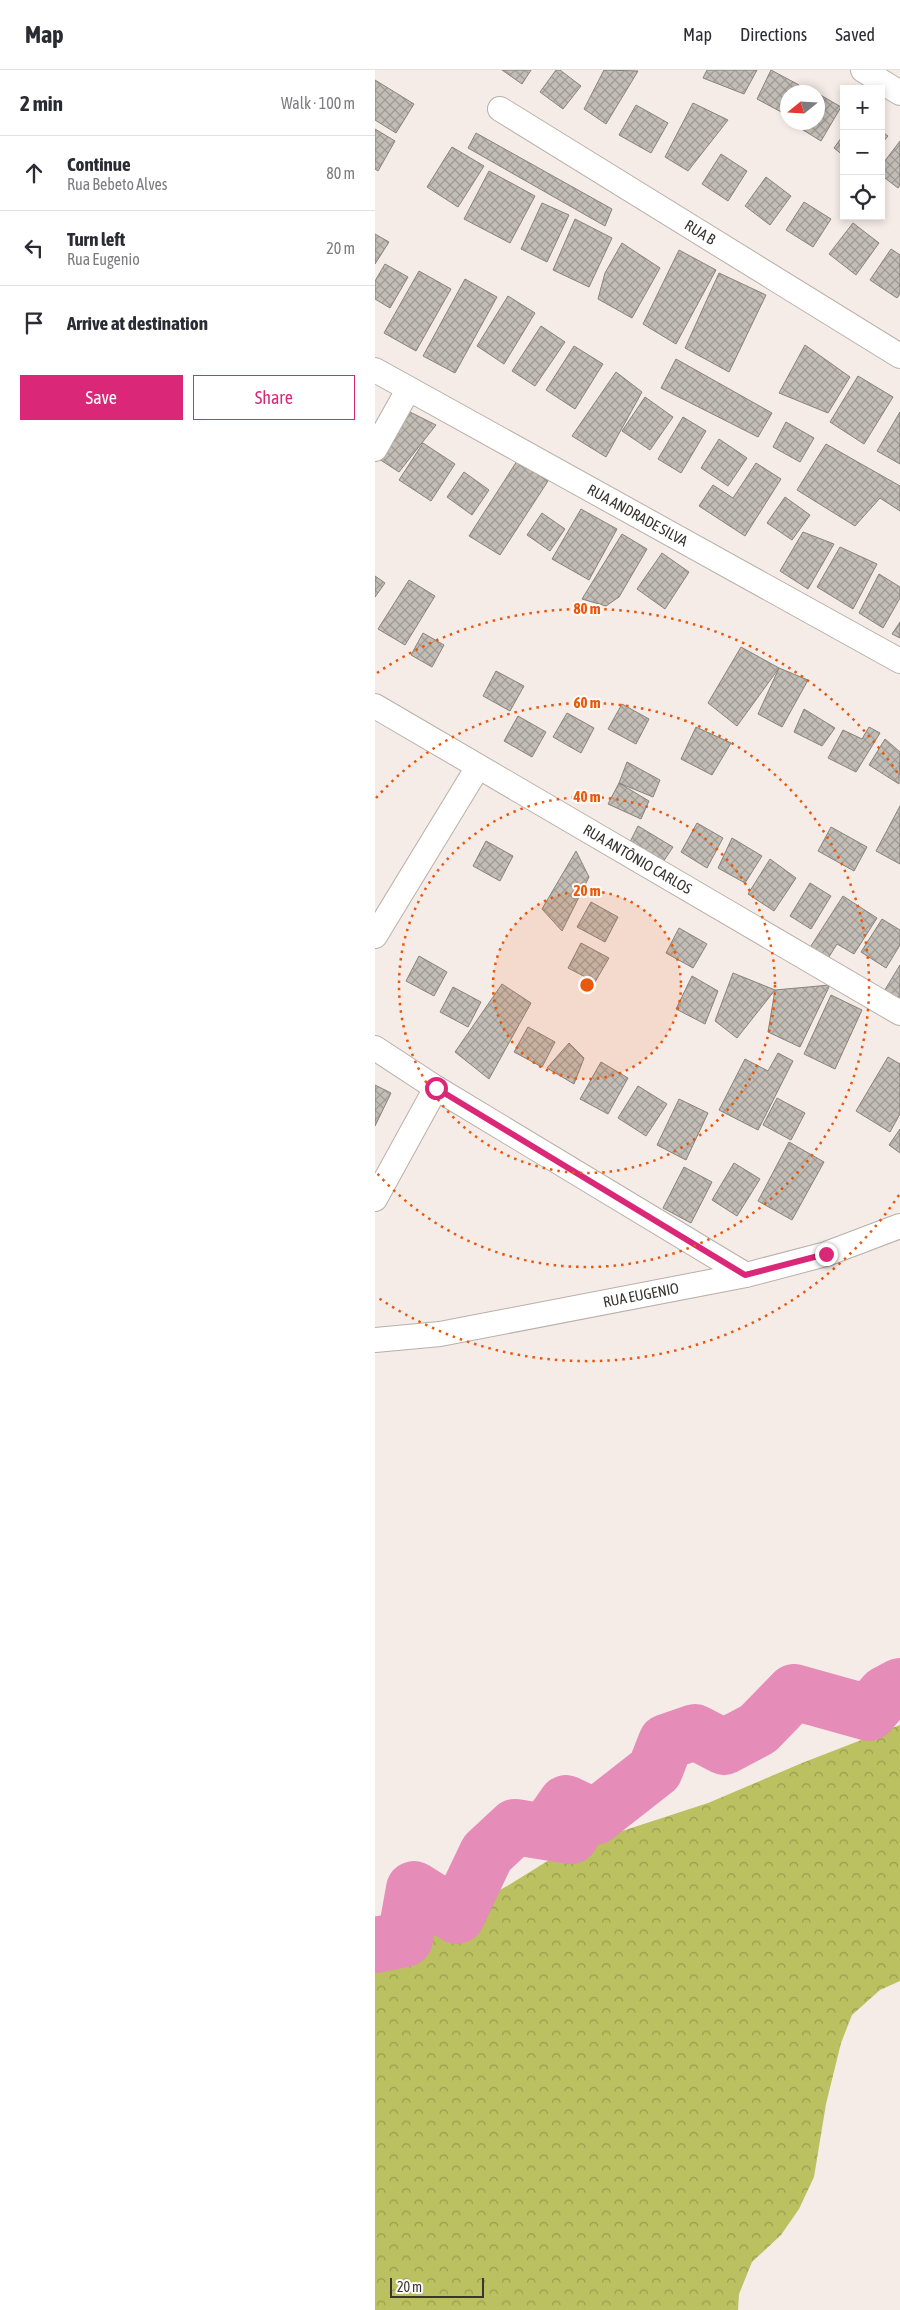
<!DOCTYPE html>
<html lang="en">
<head>
<meta charset="utf-8">
<style>
  body { margin:0; font-family:"Asap Condensed",sans-serif; background:#f2f2f3; color:#2b2b33 }
  .controls { position:absolute; right:15px; top:15px; display:grid; overflow:hidden; border-radius:0px; box-shadow:0 2px 8px #0003 }
  .controls button { width:45px; height:45px; display:grid; place-items:center; padding:0; border:0; border-bottom:1px solid #e1e1e2; background:#fff; color:#2b2b33; font:25px sans-serif }
  .compass { position:absolute; left:405px; top:15px; width:45px; height:45px; border-radius:50%; background:#fff; box-shadow:0 2px 8px #0003; rotate:252deg }
  .scale { position:absolute; left:15px; bottom:12px; width:94px; box-sizing:border-box; padding-left:5px; border:2px solid #383533; border-top:0; font-size:14px; line-height:18px; white-space:nowrap; color:#383533; -webkit-text-stroke:4px #fefaf8; paint-order:stroke }
  .stop { position:absolute; width:15px; height:15px; margin:-11px; border:4px solid #db2777; border-radius:50%; background:#fff }
  .stop.end { background:#db2777; border-color:#fff; box-shadow:0 1px 5px #0008 }
  .list { margin:0; padding:0; list-style:none }
  h2 { display:flex; justify-content:space-between; align-items:center; height:65px; margin:0; padding:0 20px; font-size:21px }
  h2 small { font-size:16px; font-weight:400; color:#7c7c81 }
  .list li { display:grid; grid-template-columns:32px 1fr auto; gap:15px; align-items:center; box-sizing:border-box; height:75px; padding:0 20px; border-top:1px solid #e1e1e2 }
  .list b { display:block; font-size:19px; white-space:nowrap }
  .list p { margin:0; font-size:16px; white-space:nowrap; color:#7c7c81 }
  .list em { font-size:16px; font-style:normal; color:#7c7c81 }
  .actions { display:flex; gap:10px; padding:15px 20px }
  .actions a { flex:1; padding:11px 0; border:1px solid #db2777; border-radius:0px; text-align:center; font-size:18px; color:#db2777 }
  .actions .main { background:#db2777; color:#fff }
  .icon { flex:none; width:28px; height:28px; fill:none; stroke:currentColor; stroke-width:2; stroke-linecap:round; stroke-linejoin:round }
  .map { position:relative; flex:none; width:525px; height:2240px; overflow:hidden }
  header { display:flex; align-items:center; gap:30px; box-sizing:border-box; height:70px; padding:0 25px; background:#fff; border-bottom:1px solid #e1e1e2 }
  header strong { font-size:24px }
  nav { display:flex; gap:28px; margin-inline-start:auto; font-size:18px }
  main { display:flex }
  aside { flex:1; background:#fff }
  .map>svg:first-child { display:block }
</style>
</head>
<body>
<header>
<strong>Map</strong>
<nav><a>Map</a><a>Directions</a><a>Saved</a></nav>
</header>
<main>
<aside>
<h2>2 min<small>Walk · 100 m</small></h2>
<ul class="list">
<li><svg class="icon" aria-label="ahead" viewBox="0 0 24 24"><path d="M12 20V5M6 11l6-6 6 6"/></svg><div><b>Continue</b><p>Rua Bebeto Alves</p></div><em>80 m</em></li>
<li><svg class="icon" aria-label="left" viewBox="0 0 24 24"><path d="M17 20v-9H6M10 6l-5 5 5 5"/></svg><div><b>Turn left</b><p>Rua Eugenio</p></div><em>20 m</em></li>
<li><svg class="icon" aria-label="arrive" viewBox="0 0 24 24"><path d="M6 21V4h12l-3 4 3 4H6"/></svg><div><b>Arrive at destination</b></div></li>
</ul>
<div class="actions"><a class="main">Save</a><a>Share</a></div>
</aside>
<div class="map">
<svg width="525" height="2240" viewBox="0 0 525 2240">
  <defs>
    <pattern id="forest-crowns" width="20" height="18" patternUnits="userSpaceOnUse" patternTransform="scale(1.25)"><rect width="20" height="18" fill="#bbc060"/><path d="M2 6a3 3 0 1 1 6 0M12 15a3 3 0 1 1 6 0" fill="none" stroke="#999d50"/></pattern>
    <pattern id="building-cross-hatch" width="8" height="8" patternUnits="userSpaceOnUse" patternTransform="scale(1.25)"><rect width="8" height="8" fill="#c2bdb5"/><path d="M0 0l8 8M0 8l8-8" fill="none" stroke="#9f9a94"/></pattern>
  </defs>
  <rect width="100%" height="100%" fill="#f6ece7"/>
  <path fill="url(#forest-crowns)" d="M525,1655v256l-20,9 -28,25 -11,28 -15,61 -12,73 -15,32 -18,26 -29,27 -13,32 -1,16h-363v-350l132,-74 60,-37 141,-46 94,-40z"/>
  <g fill="none" stroke-linecap="round" stroke-linejoin="round">
    <path stroke="#e58cb8" stroke-width="56" d="M0,1875l30,-6 9,-50 43,27 30,-63 28,-26 56,9 -19,-13 14,-20 29,14 60,-47 11,-28 29,-10 29,15 34,-18 36,-37 75,21 16,-19 15,-8"/>
  </g>
  <path fill="url(#building-cross-hatch)" stroke="#88837c" d="M127,0h29l-9,14z
    M181,0h4l21,16 -18,23 -23,-17z
    M229,0l34,1 -32,53 -22,-15z
    M332,0h50l-13,24 -41,-16z
    M396,0l28,15 -3,7h-9v17l-2,5 -28,-15z
    M0,10l39,24 -18,29 -21,-13z
    M442,23l24,14 -20,34 -26,-16 1,-3h21z
    M318,33l35,17 -40,51 -23,-14z
    M261,35l32,18 -17,30 -32,-18z
    M0,59l20,12 -17,30 -3,-2z
    M506,61l7,5 -7,8z
    M101,63l136,76 -7,17 -137,-78z
    M469,64v22l-10,-8z
    M525,71v44l-2,3 -17,-13v-9z
    M77,77l32,19 -26,41 -31,-20z
    M346,84l26,17 -19,30 -26,-17z
    M114,101l46,25 -25,47 -46,-24z
    M391,107l25,19 -21,29 -25,-19z
    M429,132l27,17 -18,28 -27,-17z
    M167,133l27,12 -22,47 -26,-13z
    M200,149l37,19 -23,49 -36,-17z
    M478,153l26,20 -23,32 -27,-21z
    M0,164l14,8 -14,22z
    M247,173l38,25 -28,50 -34,-19 7,-26z
    M516,179l9,6v39l-3,4 -27,-18z
    M304,180l37,20 -40,74 -33,-20z
    M10,194l23,13 -18,31 -15,-9v-18z
    M44,201l32,18 -35,62 -32,-18z
    M344,203l47,22 -37,77 -44,-24z
    M90,209l32,18 -42,76 -32,-17z
    M133,226l27,17 -31,51 -27,-18z
    M166,256l24,16 -30,44 -23,-15z
    M430,275l45,32 -22,36 -49,-20z
    M199,276l29,18 -28,45 -29,-19z
    M301,289l96,54 -14,24 -97,-49z
    M241,302l26,20 -36,65 -34,-21z
    M483,306l35,21 -29,47 -34,-22z
    M270,327l28,20 -23,33 -28,-19z
    M29,339l32,16 -37,47 -20,-13z
    M525,342v52l-23,-13z
    M308,347l23,14 -25,42 -23,-14z
    M411,352l28,16 -14,24 -27,-15z
    M344,369l28,19 -19,28 -27,-18z
    M48,373l32,21 -24,37 -32,-21z
    M451,374l74,42v25l-20,-13 -25,28 -58,-36z
    M142,391l31,20 -48,74 -31,-19z
    M381,393l25,16 -36,57 -46,-30 14,-21 20,13z
    M89,402l25,18 -17,25 -25,-18z
    M410,427l25,18 -18,25 -25,-17z
    M206,439l36,20 -28,51 -37,-21z
    M167,443l23,16 -15,22 -23,-16z
    M428,462l31,12 -26,45 -28,-18z
    M247,464l25,15 -28,48 -13,9 -24,-7z
    M465,477l37,17 -24,45 -36,-22z
    M287,483l27,19 -24,37 -28,-20z
    M504,504l21,13v11l-17,30 -24,-15z
    M0,506l10,7 -10,14z
    M34,510l26,16 -30,49 -27,-16z
    M525,552v16l-8,-4z
    M48,563l21,12 -12,22 -21,-12z
    M366,577l38,21 -42,58 -29,-23z
    M404,598l29,12 -26,47 -24,-13z
    M121,601l28,15 -14,25 -27,-15z
    M247,634l27,15 -13,25 -28,-15z
    M429,639l31,19 -13,18 -28,-14z
    M192,643l27,15 -13,25 -28,-16z
    M143,646l28,16 -14,25 -28,-16z
    M321,657l35,16 -19,32 -31,-16z
    M494,657l11,6 -24,39 -28,-14 15,-28 19,9z
    M510,669l15,13 -1,32 -30,-19z
    M252,692l33,18 -7,17 -34,-14z
    M244,713l30,18 -8,18 -33,-15z
    M525,736v58l-24,-13z
    M322,753l26,15 -16,30 -26,-16z
    M263,756l35,21 -14,21 -32,-20z
    M456,757l36,20 -13,24 -36,-20z
    M357,768l30,18 -17,27 -27,-15z
    M111,771l27,15 -13,25 -27,-15z
    M201,781l13,26 -27,54 -20,-22z
    M395,789l26,19 -22,33 -26,-17z
    M435,813l21,13 -20,33 -21,-13z
    M468,826l34,22 -23,36 -17,-10 -10,16 -18,-11z
    M216,832l27,15 -13,25 -28,-15z
    M507,849l18,11v15l-14,23 -25,-16z
    M304,858l28,16 -14,24 -27,-15z
    M206,873l28,15 -14,24 -27,-14z
    M44,886l28,16 -13,24 -28,-15z
    M525,895v36l-17,-8z
    M358,903l42,17 -38,48 -22,-17z
    M317,906l26,15 -13,33 -29,-15z
    M127,914l29,19 -42,76 -34,-27z
    M455,915l-30,62 -32,-15 7,-42z
    M78,917l28,15 -13,25 -28,-15z
    M456,925l31,15 -27,59 -31,-15z
    M153,957l27,15 -13,25 -28,-15z
    M194,973l15,15 -10,26 -27,-16z
    M403,983l15,8 -35,69 -39,-20 26,-51 23,12z
    M513,987l12,7v50l-10,18 -34,-21z
    M226,992l27,16 -20,36 -28,-15z
    M0,1015l16,8 -16,33z
    M263,1016l29,18 -21,32 -28,-18z
    M402,1028l28,15 -14,27 -28,-15z
    M304,1029l29,14 -22,47 -29,-15z
    M525,1059v24l-11,-8z
    M414,1072l35,20 -32,58 -34,-19z
    M359,1093l26,16 -23,37 -25,-16z
    M309,1097l28,15 -21,41 -28,-15z"/>
  <g fill="none" stroke-linecap="round" stroke-linejoin="round">
    <defs>
      <g id="street">
        <path d="M488,0l37,23"/>
        <path id="s1" d="M125,39l400,247"/>
        <path id="s2" d="M0,300l525,291"/>
        <path d="M0,379l33,-59"/>
        <path id="s3" d="M0,636l525,307"/>
        <path d="M0,866l103,-169"/>
        <path d="M0,978l61,40 310,187"/>
        <path d="M0,1129l61,-111"/>
        <path id="s4" d="M0,1270l65,-6 306,-59 80,-21 74,-28"/>
      </g>
    </defs>
    <use href="#street" stroke="#b8afaa" stroke-width="26"/>
    <use href="#street" stroke="#fff" stroke-width="24"/>
  </g>
  <g fill="none" stroke-linecap="round" stroke-linejoin="round">
    <path stroke="#db2777" stroke-width="6" d="M61,1018l309,187 81,-21"/>
  </g>
  <circle cx="212" cy="915" r="94" fill="#e8590c" fill-opacity=".12"/>
  <g fill="none" stroke="#e8590c" stroke-width="2.5" stroke-dasharray="2.5 5">
    <circle cx="212" cy="915" r="94"/>
    <circle cx="212" cy="915" r="188"/>
    <path d="M1 728A282 282 0 1 1 1 1102"/>
    <path d="M524 1125A376 376 0 0 1 2 1227M2 603A376 376 0 0 1 524 705"/>
  </g>
  <g text-anchor="middle" stroke-width="4" stroke-linejoin="round" paint-order="stroke">
    <g font-size="15" fill="#383533" stroke="#fefaf8">
      <text dy="5" stroke="none"><textPath href="#s1" startOffset="235">RUA B</textPath></text>
      <text dy="5" stroke="none"><textPath href="#s2" startOffset="300">RUA ANDRADE SILVA</textPath></text>
      <text dy="5" stroke="none"><textPath href="#s3" startOffset="304">RUA ANTÔNIO CARLOS</textPath></text>
      <text dy="5" stroke="none"><textPath href="#s4" startOffset="270">RUA EUGENIO</textPath></text>
    </g>
  </g>
  <circle cx="212" cy="915" r="8" fill="#e8590c" stroke="#fefaf8" stroke-width="2.5"/>
  <g font-size="15" text-anchor="middle" font-weight="bold" fill="#e8590c" stroke="#fefaf8" stroke-width="4" stroke-linejoin="round" paint-order="stroke">
    <text x="212" y="544">80 m</text>
    <text x="212" y="638">60 m</text>
    <text x="212" y="732">40 m</text>
    <text x="212" y="826">20 m</text>
  </g>
</svg>
<div class="controls">
<button>+</button>
<button>−</button>
<button><svg class="icon" aria-label="locate" viewBox="0 0 24 24"><circle cx="12" cy="12" r="6"/><path d="M12 2v4M12 18v4M2 12h4M18 12h4"/></svg></button>
</div>
<svg class="compass" viewBox="-18 -18 36 36"><path d="M0-13l5 13h-10z" fill="#e53935"/><path d="M0 13l5-13h-10z" fill="#7c7c81"/></svg>
<div class="scale">20 m</div>
<div class="stop" style="left:61px;top:1018px"></div>
<div class="stop end" style="left:451px;top:1184px"></div>
</div>
</main>
</body>
</html>
